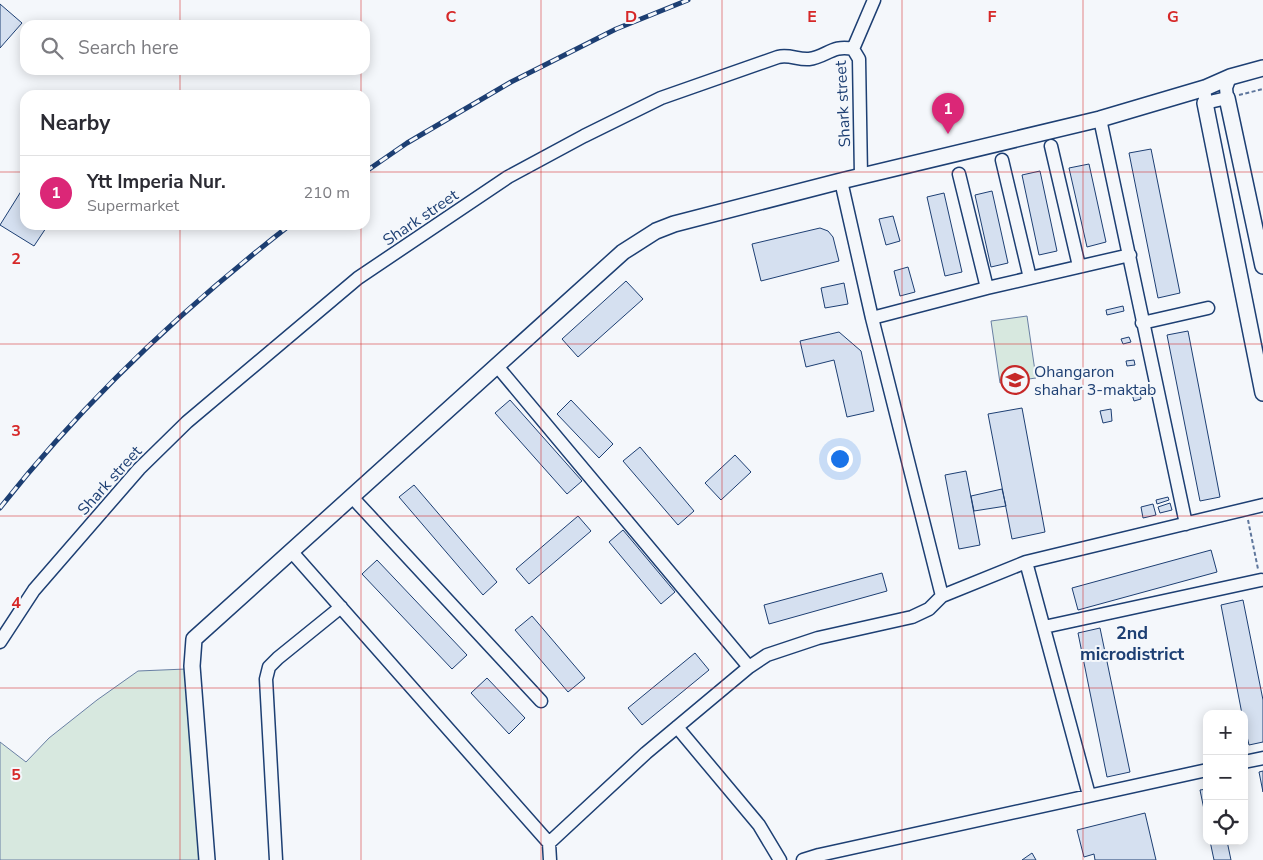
<!DOCTYPE html>
<html lang="en">
<head>
<meta charset="utf-8">
<style>
  body { margin:0; font-family:"Nunito Sans",sans-serif; background:#f7f7f7; color:#2b2b33 }
  .controls { position:absolute; right:15px; bottom:15px; display:grid; overflow:hidden; border-radius:10px; box-shadow:0 2px 12px #0003 }
  .controls button { width:45px; height:45px; display:grid; place-items:center; padding:0; border:0; border-bottom:1px solid #e1e1e2; background:#fff; color:#2b2b33; font:25px sans-serif }
  .you { position:absolute; left:839px; top:458px; width:18px; height:18px; margin:-12px; border:4px solid #fff; border-radius:50%; background:#1a73e8; box-shadow:0 0 0 8px #1a73e833 }
  .badge { display:grid; place-items:center; width:32px; height:32px; border-radius:50%; background:#db2777; color:#fff; font-size:16px; font-weight:700 }
  .pin { position:absolute; translate:-50% -41px; filter:drop-shadow(0 1px 2px #0008) }
  .pin::after { content:''; position:absolute; top:26px; width:18px; height:15px; background:inherit; clip-path:polygon(0 0,100% 0,50% 100%) }
  .list { margin:0; padding:0; list-style:none }
  h2 { display:flex; justify-content:space-between; align-items:center; height:65px; margin:0; padding:0 20px; font-size:21px }
  h2 small { font-size:16px; font-weight:400; color:#7c7c81 }
  .list li { display:grid; grid-template-columns:32px 1fr auto; gap:15px; align-items:center; box-sizing:border-box; height:75px; padding:0 20px; border-top:1px solid #e1e1e2 }
  .list b { display:block; font-size:19px; white-space:nowrap }
  .list p { margin:0; font-size:16px; white-space:nowrap; color:#7c7c81 }
  .list em { font-size:16px; font-style:normal; color:#7c7c81 }
  .icon { flex:none; width:28px; height:28px; fill:none; stroke:currentColor; stroke-width:2; stroke-linecap:round; stroke-linejoin:round }
  .map { position:relative; flex:none; width:1263px; height:860px; overflow:hidden }
  .search { position:absolute; background:#fff; box-shadow:0 2px 12px #0003; left:20px; top:20px; width:350px; height:55px; display:flex; align-items:center; gap:12px; box-sizing:border-box; padding:0 18px; border-radius:15px; color:#7c7c81; font-size:19px }
  .panel { position:absolute; background:#fff; box-shadow:0 2px 12px #0003; left:20px; top:90px; width:350px; height:140px; border-radius:15px }
  .map>svg:first-child { display:block }
</style>
</head>
<body>
<div class="map">
<svg width="1263" height="860" viewBox="0 0 1263 860">
  <rect width="100%" height="100%" fill="#f4f7fb"/>
  <path fill="#d7e8df" stroke="#687fa3" d="M1027,316l9,62 -36,5 -9,-62z
    M186,669l15,191h-201v-118l26,20 23,-24 48,-38 41,-29z"/>
  <path fill="#d5e0f0" stroke="#1d3f73" d="M0,4l22,19 -22,25z
    M1151,149l29,144 -22,5 -29,-145z
    M1089,164l17,78 -19,5 -18,-79z
    M1040,171l17,80 -18,4 -17,-80z
    M25,185v40h23l-14,21 -34,-21z
    M992,191l16,72 -17,4 -16,-72z
    M944,193l18,79 -17,4 -18,-79z
    M893,216l7,25 -14,4 -7,-26z
    M820,228l8,3 5,6 6,24 -78,20 -9,-37z
    M908,267l7,25 -15,4 -6,-25z
    M626,281l17,18 -65,58 -16,-18z
    M844,283l4,21 -23,4 -4,-20z
    M1123,306l1,5 -17,4 -1,-5z
    M1188,331l32,166 -20,4 -33,-166z
    M839,332l22,19 13,60 -27,6 -13,-57 -28,7 -6,-26z
    M1129,337l2,5 -8,2 -2,-5z
    M1134,360l1,5 -8,1 -1,-5z
    M1140,392l1,7 -7,2 -2,-7z
    M510,400l72,81 -15,13 -72,-81z
    M571,400l42,44 -14,14 -42,-44z
    M1022,408l23,124 -33,7 -24,-125z
    M1111,409l1,12 -9,2 -3,-12z
    M640,447l54,64 -16,14 -55,-64z
    M735,455l16,17 -30,28 -16,-17z
    M966,471l14,74 -21,4 -14,-74z
    M414,485l83,97 -14,13 -84,-98z
    M1002,489l4,17 -32,5 -3,-15z
    M1168,497l1,3 -12,4 -1,-4z
    M1170,503l2,7 -12,3 -2,-6z
    M1153,504l3,11 -13,3 -2,-11z
    M578,516l13,15 -62,53 -13,-15z
    M623,530l52,62 -14,12 -52,-62z
    M1211,550l6,22 -139,38 -6,-22z
    M377,560l90,95 -15,14 -90,-95z
    M882,573l5,18 -118,33 -5,-19z
    M1243,600l20,100v42l-14,3 -5,-22v-9h-2l-21,-109z
    M532,616l53,62 -17,14 -53,-62z
    M1100,628l30,144 -23,5 -29,-144z
    M695,653l14,17 -67,55 -14,-17z
    M487,678l38,40 -16,16 -38,-41z
    M1263,771v21l-4,-20z
    M1207,789v35l-7,-34z
    M1145,813l11,47h-61l-1,-6 -10,3 -7,-27z
    M1210,841h17l4,19h-17z
    M1032,853l4,7h-14z"/>
  <g fill="none" stroke-linecap="round" stroke-linejoin="round">
    <defs>
      <path id="minor" d="M853,49l21,-49
        M1205,95v8l22,-5 -1,-10 4,-11
        M1100,119l86,405
        M1051,146l28,120
        M1002,160l28,118
        M959,174l28,114
        M841,181l31,137 70,278
        M872,318l115,-30 143,-33
        M1142,323l66,-15
        M497,366l252,301
        M352,497l189,204
        M291,551l258,292 1,17
        M1026,562l63,233
        M1044,627l217,-47
        M0,642l34,-52 105,-121 48,-47 171,-144 150,-101 76,-41 77,-38 117,-41c11,-3 20,3 31,2 17,-2 24,-15 44,-10l6,10 2,117
        M677,727l82,98 21,35
        M1244,762l19,-4
        M549,843l97,-90 103,-86 18,-12 51,-17 94,-21 17,-8 13,-13 84,-34 237,-57
        M276,860l-10,-181 3,-12 9,-9 63,-51
        M803,860l16,-5 388,-85"/>
      <path id="major" d="M1227,98l36,168
        M1205,103l58,290
        M207,860l-15,-194 2,-27 429,-387 33,-21 18,-7 167,-43 259,-62 105,-31 25,-11 33,-9"/>
    </defs>
    <use href="#minor" stroke="#1d3f73" stroke-width="15"/>
    <use href="#major" stroke="#1d3f73" stroke-width="18"/>
    <path stroke="#5e769c" stroke-width="2" stroke-dasharray="4 2.5" stroke-linecap="butt" d="M1239,95l24,-6
      M1248,520l10,49"/>
    <use href="#minor" stroke="#f4f7fb" stroke-width="12"/>
    <use href="#major" stroke="#f4f7fb" stroke-width="15"/>
    <defs>
      <path id="rail" d="M365,172l42,-29 104,-61 105,-53 72,-29
        M0,508c85,-108 182,-199 290,-283"/>
    </defs>
    <use href="#rail" stroke="#1d3f73" stroke-width="5"/>
    <use href="#rail" stroke="#f4f7fb" stroke-width="3" stroke-dasharray="9" stroke-linecap="butt"/>
  </g>
  <path fill="none" stroke="#d62828" stroke-width="1" stroke-opacity="0.55" d="M180,0v25M361,0v25M541,0v860M722,0v860M902,0v860M1083,0v860M180,70v25M361,70v25M0,172h25M365,172h898M180,225v635M361,225v635M0,344h1263M0,516h1263M0,688h1263"/>
  <defs>
    <symbol id="school-ring" viewBox="-11 -11 22 22"><circle r="9.5" fill="#f4f7fb" stroke="#c62828" stroke-width="1.5"/><path d="M0-5L7-2L0 1L-7-2ZM-4 1L0 2.5L4 1V4Q0 6-4 4Z" fill="#c62828"/></symbol>
  </defs>
  <g fill-rule="evenodd">
    <use href="#school-ring" x="999" y="364" width="32" height="32"/>
  </g>
  <g text-anchor="middle" stroke-width="4" stroke-linejoin="round" paint-order="stroke">
    <g font-size="16" fill="#1d3f73" stroke="#f4f7fb">
      <text transform="translate(842 104) rotate(-93)" y="6">Shark street</text>
      <text transform="translate(420 217) rotate(-34)" y="6">Shark street</text>
      <text transform="translate(109 480) rotate(-48)" y="6">Shark street</text>
    </g>
    <g font-size="16" fill="#1d3f73" stroke="#f4f7fb" text-anchor="start">
      <text x="1034" y="377">Ohangaron<tspan x="1034" dy="18">shahar 3-maktab</tspan></text>
    </g>
    <g font-size="18" font-weight="bold" fill="#1d3f73" stroke="#f4f7fb">
      <text x="1132" y="639">2nd<tspan x="1132" dy="21">microdistrict</tspan></text>
    </g>
  </g>
  <g font-size="16" text-anchor="middle" font-weight="bold" fill="#d62828" stroke="#f4f7fb" stroke-width="4" stroke-linejoin="round" paint-order="stroke">
    <text x="451" y="22">C</text>
    <text x="631" y="22">D</text>
    <text x="812" y="22">E</text>
    <text x="992" y="22">F</text>
    <text x="1173" y="22">G</text>
    <text x="16" y="264">2</text>
    <text x="16" y="436">3</text>
    <text x="16" y="608">4</text>
    <text x="16" y="780">5</text>
  </g>
</svg>
<div class="controls">
<button>+</button>
<button>−</button>
<button><svg class="icon" aria-label="locate" viewBox="0 0 24 24"><circle cx="12" cy="12" r="6"/><path d="M12 2v4M12 18v4M2 12h4M18 12h4"/></svg></button>
</div>
<div class="you"></div>
<div class="pin badge" style="left:948px;top:134px">1</div>
<div class="search"><svg class="icon" aria-label="search" viewBox="0 0 24 24"><circle cx="10" cy="10" r="6"/><path d="M15 15l6 6"/></svg>Search here</div>
<section class="panel">
<h2>Nearby<small></small></h2>
<ul class="list">
<li><span class="badge">1</span><div><b>Ytt Imperia Nur.</b><p>Supermarket</p></div><em>210 m</em></li>
</ul>
</section>
</div>
</body>
</html>
